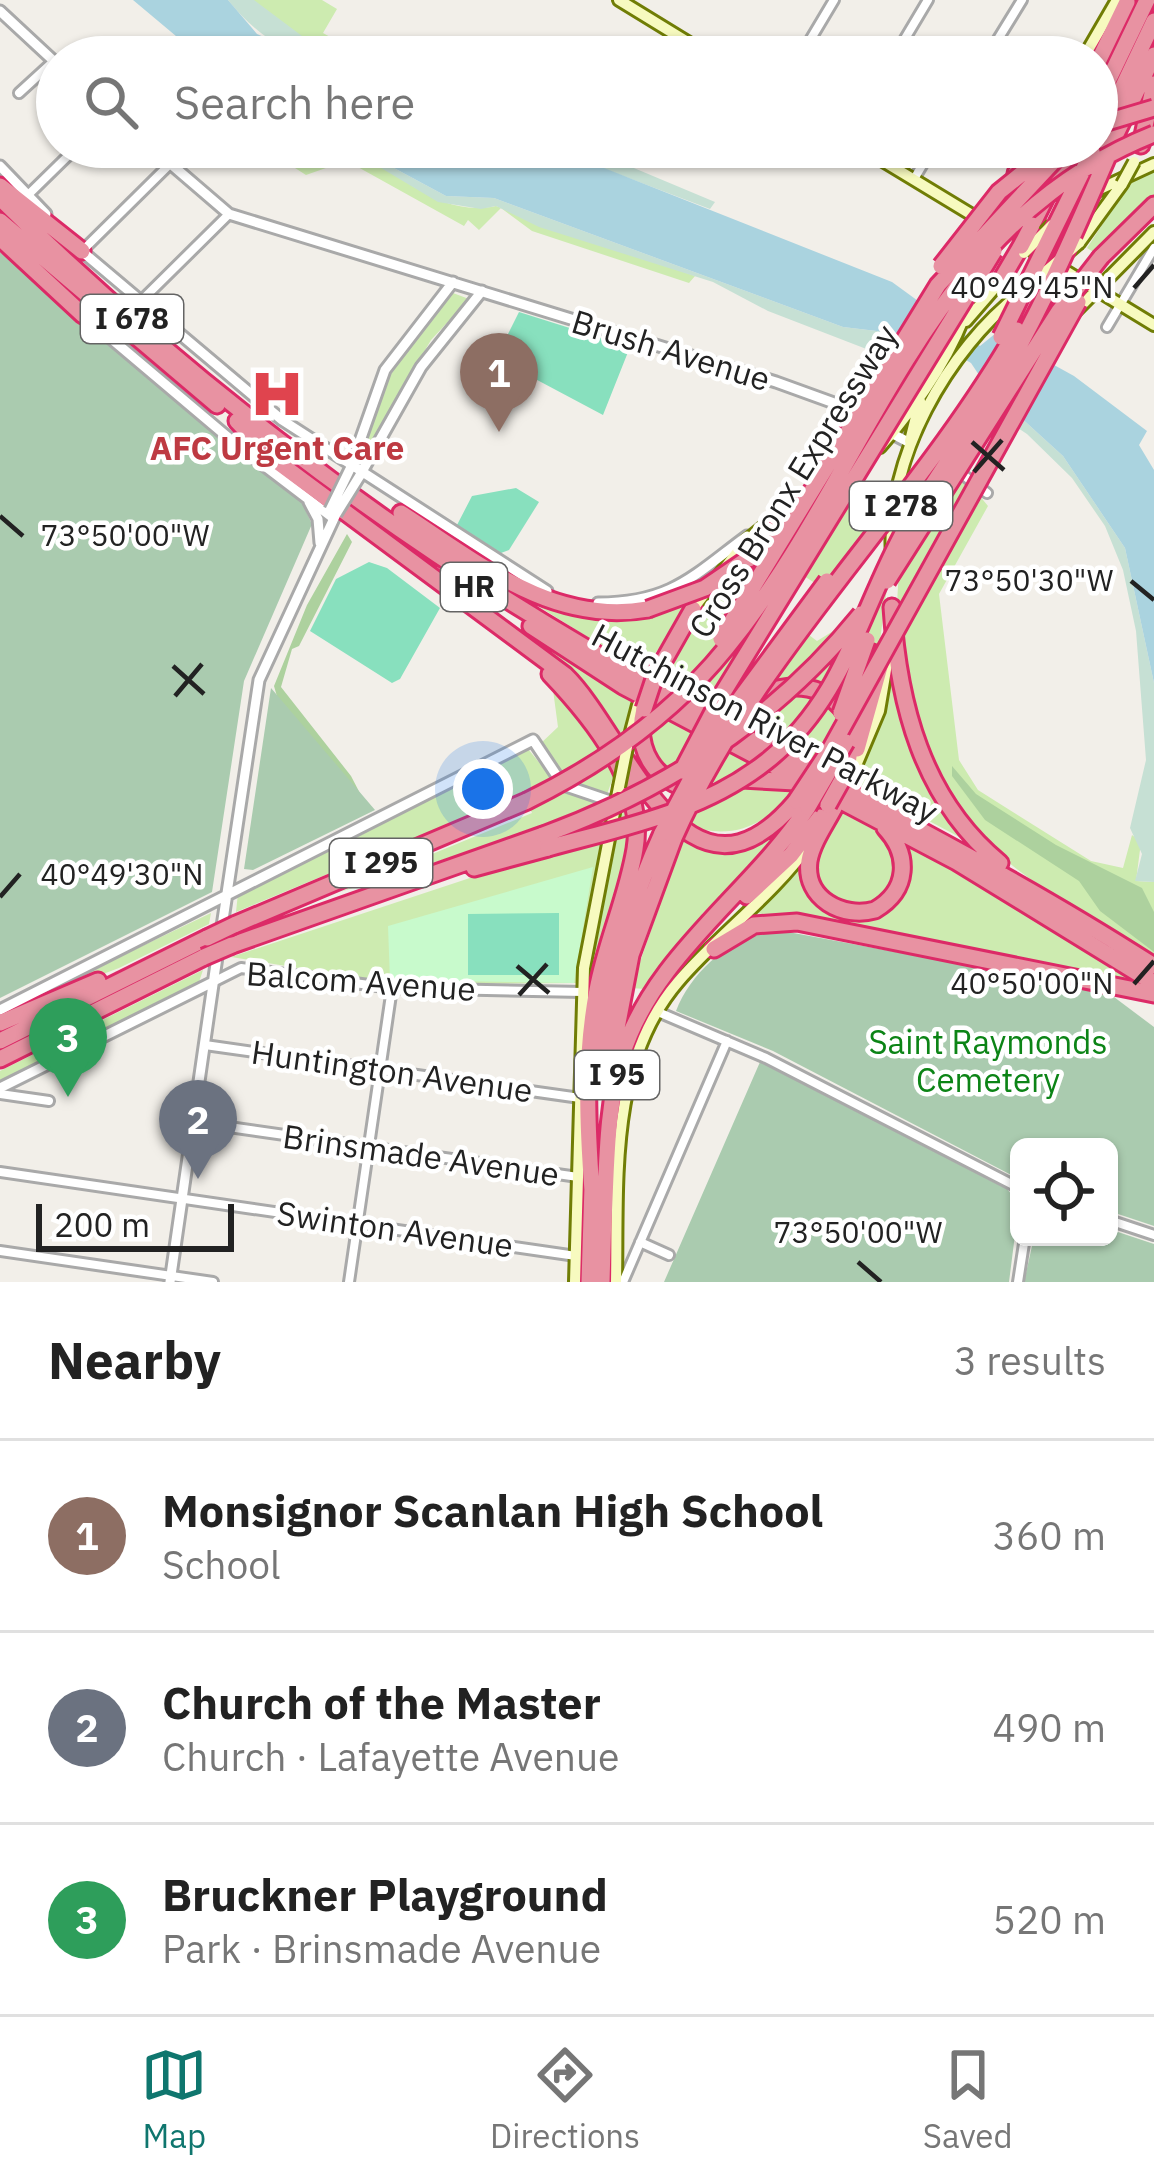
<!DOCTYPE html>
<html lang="en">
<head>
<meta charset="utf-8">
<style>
  body { margin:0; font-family:"IBM Plex Sans",sans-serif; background:#f6f6f6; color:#222 }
  .controls { position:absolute; right:36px; bottom:36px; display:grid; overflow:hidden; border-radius:18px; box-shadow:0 3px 9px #0004 }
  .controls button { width:108px; height:108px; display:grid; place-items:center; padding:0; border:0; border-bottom:3px solid #e0e0e0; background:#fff; color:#222; font:60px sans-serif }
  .scale { position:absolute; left:36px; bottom:30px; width:198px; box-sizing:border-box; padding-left:12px; border:6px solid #222; border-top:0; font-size:33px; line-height:42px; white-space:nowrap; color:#222; -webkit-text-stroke:9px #fff; paint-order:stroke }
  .you { position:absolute; left:483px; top:789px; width:42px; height:42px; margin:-30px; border:9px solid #fff; border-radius:50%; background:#1a73e8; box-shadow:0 0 0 18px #1a73e833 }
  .badge { display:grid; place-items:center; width:78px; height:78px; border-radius:50%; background:#0f766e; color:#fff; font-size:39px; font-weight:700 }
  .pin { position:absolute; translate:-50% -99px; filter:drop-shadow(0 3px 6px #0008) }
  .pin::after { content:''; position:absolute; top:63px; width:42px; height:36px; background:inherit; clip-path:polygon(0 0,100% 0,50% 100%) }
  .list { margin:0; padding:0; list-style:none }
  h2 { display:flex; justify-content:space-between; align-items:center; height:156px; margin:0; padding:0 48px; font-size:51px }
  h2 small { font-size:39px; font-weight:400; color:#767676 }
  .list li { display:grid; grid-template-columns:78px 1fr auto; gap:36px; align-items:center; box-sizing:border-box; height:192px; padding:0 48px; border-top:3px solid #e0e0e0 }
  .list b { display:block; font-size:45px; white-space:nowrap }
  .list p { margin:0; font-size:39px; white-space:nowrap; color:#767676 }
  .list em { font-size:39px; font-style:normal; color:#767676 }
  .icon { flex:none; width:66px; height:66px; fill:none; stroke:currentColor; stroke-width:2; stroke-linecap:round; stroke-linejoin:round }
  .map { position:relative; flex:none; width:1154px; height:1282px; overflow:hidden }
  .search { position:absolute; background:#fff; box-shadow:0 3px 9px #0004; left:36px; right:36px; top:36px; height:132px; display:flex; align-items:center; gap:30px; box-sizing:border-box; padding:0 42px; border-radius:66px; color:#767676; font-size:45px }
  .sheet { height:732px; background:#fff }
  nav { display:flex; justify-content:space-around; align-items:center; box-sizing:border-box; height:168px; border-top:3px solid #e0e0e0; background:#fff; font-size:33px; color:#767676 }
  nav a { display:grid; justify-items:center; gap:6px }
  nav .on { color:#0f766e }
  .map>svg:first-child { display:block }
</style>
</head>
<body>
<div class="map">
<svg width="1154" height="1282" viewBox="0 0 1154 1282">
  <rect width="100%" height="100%" fill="#f2efe9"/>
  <path fill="#cdebb0" d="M248,0h74l15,9 -14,24 43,24h-36z
    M262,147c34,0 58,14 94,6 47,20 83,65 140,53l199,70 -6,7 -157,-52 -31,-23 -22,22 -11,-10 -4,6 -108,-60 -16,-3 -34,12z
    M1154,168v29l-57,57 -10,-6 45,-69z
    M453,293l16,6 -38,41 -69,118c-2,-44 53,-140 91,-165z
    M930,462l44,27 14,17 -49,88 20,166 19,30 113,71 32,7 9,-33 9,7 -5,39 18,1v74c-47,-33 -102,-57 -146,-94 -112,-94 -141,-270 -78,-400z
    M849,489l26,14 8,18 -54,71 -44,-28 -50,82 29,21 33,-41 20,15 65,-40 7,-28 -10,75 -32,55c-61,-44 -65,-8 -124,-2 -22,2 -45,-12 -64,-20 36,-73 99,-184 190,-192z
    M514,591l68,24 114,-17 -54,73z
    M508,624l124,76 -10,38 -37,-54z
    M543,675l54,66 18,31 -9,25 -44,-18 -23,-34 19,-18 -5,-37z
    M892,677l13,51 62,113 -110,-58z
    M775,692h35l28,21 -24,47 -94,-48z
    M648,711l131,64c-71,3 -129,38 -131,-64z
    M528,749l32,39 47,17 2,7 -29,171 -185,1 -164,-27 251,-83 58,-45 -200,63 192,-79 -9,-20 -287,119 2,-19z
    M748,781l48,7c-28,36 -62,53 -107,38l14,-29z
    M623,790c21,59 -19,132 -29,194l-7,-1z
    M843,807c41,24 52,26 54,75l-23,23 -40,-1 -20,-25 5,-27z
    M779,828l-7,15 -70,71 3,6 -60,69 -14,-1 51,-147 41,8z
    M908,844l246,146 -397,-77 49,-57 17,49 63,2z
    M211,913l-2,11 -90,44 -104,39z
    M203,970l-5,15 -198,97v-11z"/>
  <path fill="#add19e" d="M347,534l5,8 -53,104 -7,3 -11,38 70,89 14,27 -87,-103 -4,-14 33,-81z
    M952,766l24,28 80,51 86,43 12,24v40l-54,-41 -21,-30 -94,-61 -33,-44z"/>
  <path fill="#c6e0d4" d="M228,0h26l76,57c-45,0 -75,-24 -102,-57z
    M288,147l44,8 23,-8 91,49 48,2 349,129 42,5 56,15 -28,20 -145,-56 -55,-29 -174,-55 -43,-21 -15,3 -43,-7 -82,-49 -50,7z
    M547,147h28l30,17 5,-6 105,44 -5,7z
    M987,387l76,69 62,92 29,135v199l-19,-1 7,-27 -12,-26 16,-68 -10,-129 -13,-61 -18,-44 -33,-48 -45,-44 -48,-32z"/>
  <path fill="#aacbaf" d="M0,252l302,251 10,21 -68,157 -32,211 -212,106z
    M271,688l104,122 -122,60 -9,-1z
    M772,929l334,62 48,36v199l-45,-15v-64h-90v32l-246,-128 -97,-40c15,-39 54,-73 96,-82z
    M760,1062l247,127 12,14 -10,79h-345z
    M1109,1229l45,15v38h-130l10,-45h75z"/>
  <path fill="#c8facc" d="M593,867l-19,116 -184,-3 -2,-54z"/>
  <path fill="#88e0be" d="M519,312l111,35 -27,68 -107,-57z
    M516,488l23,14 -30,48 -8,3 -44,-28 15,-29z
    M369,562l18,6 53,40 -40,71 -8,4 -82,-52 26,-52z
    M559,913v62h-91v-61z"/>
  <path fill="#aad3df" d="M133,0h95l29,34 52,23h-108z
    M355,147h196l341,135 88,64 16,-13 78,43 73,55 -8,14 15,25v213l-29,-135 -62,-92 -76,-69 -16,-24 -24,-14 -62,-17 -42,-5 -349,-129 -48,-2z"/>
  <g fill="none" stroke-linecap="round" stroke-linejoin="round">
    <defs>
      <path id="minor" d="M800,57l34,-57
        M894,57l34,-57
        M987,57l35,-57
        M19,93l35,-32
        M914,179l19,-32
        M28,195l49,-48
        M83,250l87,-86
        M141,301l88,-87
        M1107,327l47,-79
        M958,471l29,22
        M213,982l28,-14 151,20 191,4
        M658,1012l108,46 253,130
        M205,1045l375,53
        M0,1094l49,7
        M194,1122l384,55
        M0,1172l576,84
        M1109,1220l45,15
        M640,1242l29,13
        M0,1251l213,31
        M349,1282l43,-294
        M623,1282l104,-241
        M1018,1282l7,-45"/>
      <path id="tertiary" d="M0,11l57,53
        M151,147l78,67 547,168 58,21 76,40
        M0,166l46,48
        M78,248l204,172 265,171
        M82,314l155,131 96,73
        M350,469l35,-99 68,-88
        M359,477l62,-110 61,-76
        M309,502l9,17 2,24
        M598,603c73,0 95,-27 149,-67
        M221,933l38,-253 77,-166
        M0,1010l533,-270 30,45 53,18
        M0,1088l213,-106
        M170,1282l48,-332"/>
      <path id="secondary" d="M619,0l93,57
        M1084,57l33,-57
        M860,147l122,74
        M1064,215l36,-26 54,-25
        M1079,243l43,-59
        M1054,264l100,61
        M1074,313l80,-81
        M966,321l39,-45
        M910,441l10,-40
        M880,447c37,-42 73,-93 90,-147
        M846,485l29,13 12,24
        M892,556c-7,-97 55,-206 130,-264
        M692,610l54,-69 38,-31
        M628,743l10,-38
        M852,775l27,-64 11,-65
        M575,1282l9,-314 35,-181
        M616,1282c2,-101 -8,-218 62,-300 42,-49 95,-86 133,-140"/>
      <path id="motorway" d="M1097,64l30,-62
        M1097,104l50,-104
        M1097,141l57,-120
        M1141,145l13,-61
        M1105,157l49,-102
        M1016,173l22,-26
        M0,186l82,65
        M0,198c174,171 373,325 583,448 188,111 387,201 571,320
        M0,221l217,184
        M1032,225l39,-78
        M0,238l83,77
        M1101,257l53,-52
        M1001,280l20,-34
        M237,421l34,36 294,218c62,60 121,256 231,126
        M401,513c76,49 151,113 247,96
        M892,607c6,96 30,192 108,256
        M531,626l92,60 334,176 197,121
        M550,674c42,44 96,110 85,175 -8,48 -29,93 -38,141 -13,67 -10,134 -5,201
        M655,676l38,-67
        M748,699c43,-19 83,-19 105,28l-6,44
        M644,709c-10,39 10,74 51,81
        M857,749l24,-86
        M742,779l53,3
        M834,808c-9,17 -22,35 -25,53 -5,38 34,58 66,49 34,-20 35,-55 10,-82
        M474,868l74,-20
        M747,896l44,-41 29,-38
        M234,925l293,-124
        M232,945l311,-110
        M714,949l40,-24 43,-3 357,72
        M0,1023l98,-42
        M0,1041l207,-103
        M0,1059l204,-102
        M608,1075l23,-120 43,-117
        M597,1084c8,-88 28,-170 65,-251
        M604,1220c3,-54 2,-111 18,-164 31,-101 129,-163 186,-249
        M589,1282l3,-96
        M602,1282l2,-69"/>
    </defs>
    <use href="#minor" stroke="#a9a9a9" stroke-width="14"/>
    <use href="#tertiary" stroke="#a9a9a9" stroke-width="15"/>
    <use href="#secondary" stroke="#707d05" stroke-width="16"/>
    <use href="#motorway" stroke="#dc2a67" stroke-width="21"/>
    <use href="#minor" stroke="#fff" stroke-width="8"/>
    <use href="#tertiary" stroke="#fff" stroke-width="9"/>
    <use href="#secondary" stroke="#f7fabf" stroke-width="10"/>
    <use href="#motorway" stroke="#e892a2" stroke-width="15"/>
    <defs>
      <path id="tertiary-bridge" d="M330,510l19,-39
        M336,514l23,-37"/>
      <path id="secondary-bridge" d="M1122,184l12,-22
        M1024,253l28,-28
        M1030,285l49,-42
        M619,787l8,-40"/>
      <path id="motorway-bridge" d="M1097,125l57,-17
        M1021,246l11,-21
        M941,266l58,-74 56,-45
        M1001,337l91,-185
        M749,559l45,-52
        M887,581l172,-270 42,-54
        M648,609l57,-21 47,-32
        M721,639l217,-354 129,-138
        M644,709l11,-33
        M841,713l26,-73
        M682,771l42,-80 270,-440
        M527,801c77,-38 146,-87 200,-154 146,-179 192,-419 427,-513
        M796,801l35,-53 247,-446
        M828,805l19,-34
        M808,807l38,-65
        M662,833l55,-103 110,-149
        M543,835c126,-46 233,-116 318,-221
        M674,838c83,-188 241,-330 343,-508
        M548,848c76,-21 155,-36 219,-87 78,-62 93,-151 139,-233 27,-48 61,-92 89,-139 44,-74 78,-152 112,-231
        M207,938l27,-13
        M204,957l28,-12"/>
    </defs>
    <use href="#tertiary-bridge" stroke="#a9a9a9" stroke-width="15" stroke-linecap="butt"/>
    <use href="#secondary-bridge" stroke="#707d05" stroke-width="16" stroke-linecap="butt"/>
    <use href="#motorway-bridge" stroke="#dc2a67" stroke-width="21" stroke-linecap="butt"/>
    <use href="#tertiary-bridge" stroke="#fff" stroke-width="9"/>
    <use href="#secondary-bridge" stroke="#f7fabf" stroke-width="10"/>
    <use href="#motorway-bridge" stroke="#e892a2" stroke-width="15"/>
  </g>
  <path fill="none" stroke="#222" stroke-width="4.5" d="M1134,288l20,-23M972,442l32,28M974,472l28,-32M0,516l23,20M1131,581l23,19M173,666l31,28M175,696l27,-32M0,897l20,-23M517,966l32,27M1134,984l20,-23M519,995l28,-31M858,1262l23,20"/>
  <defs>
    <symbol id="hospital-bare" viewBox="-9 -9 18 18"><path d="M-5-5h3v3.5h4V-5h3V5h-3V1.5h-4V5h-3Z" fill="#e0444e" stroke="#fff" stroke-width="2.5" paint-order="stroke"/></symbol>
  </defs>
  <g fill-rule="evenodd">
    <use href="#hospital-bare" x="239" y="356" width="76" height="76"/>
  </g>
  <g text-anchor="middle" stroke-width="9" stroke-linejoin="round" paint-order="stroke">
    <g fill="#fff" stroke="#646464" stroke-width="3">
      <rect x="81" y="295" width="102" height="48" rx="9"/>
      <rect x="850" y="482" width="102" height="48" rx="9"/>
      <rect x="441" y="563" width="66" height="48" rx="9"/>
      <rect x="330" y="839" width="102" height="48" rx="9"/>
      <rect x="575" y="1051" width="84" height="48" rx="9"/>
    </g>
    <g font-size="30" font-weight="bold" fill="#222">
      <text x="132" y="329">I 678</text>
      <text x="901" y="516">I 278</text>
      <text x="474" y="597">HR</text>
      <text x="381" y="873">I 295</text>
      <text x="617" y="1085">I 95</text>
    </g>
    <g font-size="33" fill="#222" stroke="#fff">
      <text transform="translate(671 350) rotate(17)" y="12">Brush Avenue</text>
      <text transform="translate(793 481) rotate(-58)" y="12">Cross Bronx Expressway</text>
      <text transform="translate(765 723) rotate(28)" y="12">Hutchinson River Parkway</text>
      <text transform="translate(361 981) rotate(4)" y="12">Balcom Avenue</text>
      <text transform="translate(392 1071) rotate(8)" y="12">Huntington Avenue</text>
      <text transform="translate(421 1155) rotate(8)" y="12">Brinsmade Avenue</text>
      <text transform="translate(395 1229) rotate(8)" y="12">Swinton Avenue</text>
    </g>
    <g font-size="33" font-weight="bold" fill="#be3a42" stroke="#fff">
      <text x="277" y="460">AFC Urgent Care</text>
    </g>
    <g font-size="33" fill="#0c8416" stroke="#fff">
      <text x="988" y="1054">Saint Raymonds<tspan x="988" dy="38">Cemetery</tspan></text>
    </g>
  </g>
  <g font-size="30" text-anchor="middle" fill="#222" stroke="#fff" stroke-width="9" stroke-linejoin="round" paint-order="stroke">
    <text x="1032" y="298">40°49'45"N</text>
    <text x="125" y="546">73°50'00"W</text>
    <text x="1029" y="591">73°50'30"W</text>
    <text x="122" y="885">40°49'30"N</text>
    <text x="1032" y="994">40°50'00"N</text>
    <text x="858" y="1243">73°50'00"W</text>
  </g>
</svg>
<div class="controls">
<button><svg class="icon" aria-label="locate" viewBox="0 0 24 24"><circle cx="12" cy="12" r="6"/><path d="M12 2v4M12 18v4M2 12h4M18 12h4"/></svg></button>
</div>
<div class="scale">200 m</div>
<div class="you"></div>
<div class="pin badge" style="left:499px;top:432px;background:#8d6e63">1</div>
<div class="pin badge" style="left:198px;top:1179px;background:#6b7280">2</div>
<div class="pin badge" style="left:68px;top:1097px;background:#2e9e5b">3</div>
<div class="search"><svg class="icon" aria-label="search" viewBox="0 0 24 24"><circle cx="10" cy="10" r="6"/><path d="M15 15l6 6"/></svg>Search here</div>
</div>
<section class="sheet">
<h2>Nearby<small>3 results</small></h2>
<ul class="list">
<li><span class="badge" style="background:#8d6e63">1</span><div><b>Monsignor Scanlan High School</b><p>School</p></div><em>360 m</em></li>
<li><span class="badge" style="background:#6b7280">2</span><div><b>Church of the Master</b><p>Church · Lafayette Avenue</p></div><em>490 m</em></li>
<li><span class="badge" style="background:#2e9e5b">3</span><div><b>Bruckner Playground</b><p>Park · Brinsmade Avenue</p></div><em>520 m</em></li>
</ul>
</section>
<nav>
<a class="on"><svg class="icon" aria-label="map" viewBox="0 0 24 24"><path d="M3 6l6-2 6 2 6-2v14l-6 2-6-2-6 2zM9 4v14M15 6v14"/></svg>Map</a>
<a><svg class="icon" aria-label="directions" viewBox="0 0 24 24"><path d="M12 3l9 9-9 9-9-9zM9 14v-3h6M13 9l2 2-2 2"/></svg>Directions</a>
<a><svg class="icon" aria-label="saved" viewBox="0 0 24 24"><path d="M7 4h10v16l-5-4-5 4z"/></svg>Saved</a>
</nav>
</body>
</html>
